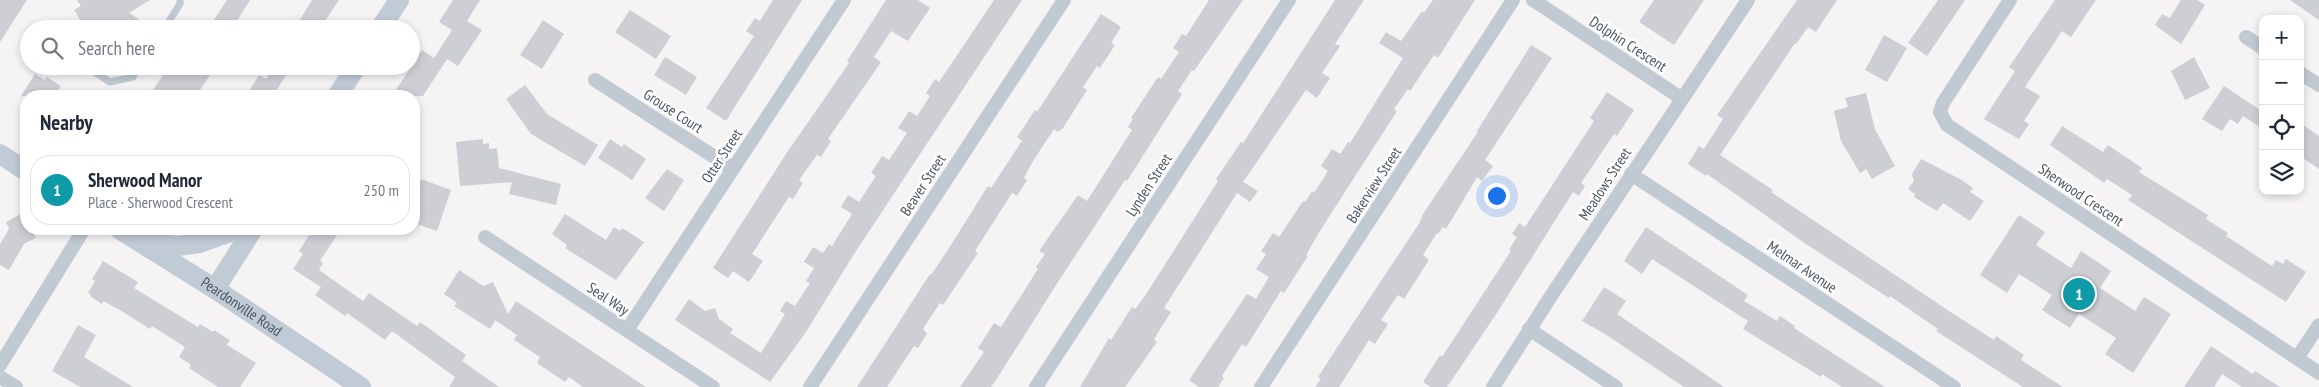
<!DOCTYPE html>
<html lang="en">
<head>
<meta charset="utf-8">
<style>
  body { margin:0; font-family:"PT Sans Narrow",sans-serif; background:#f6f6f7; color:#1f2937 }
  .controls { position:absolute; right:15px; top:15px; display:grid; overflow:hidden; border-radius:10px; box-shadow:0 2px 8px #0003 }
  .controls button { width:45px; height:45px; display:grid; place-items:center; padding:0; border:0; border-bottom:1px solid #e0e1e3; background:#fff; color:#1f2937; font:25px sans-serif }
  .you { position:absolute; left:1496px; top:195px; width:18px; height:18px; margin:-12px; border:4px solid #fff; border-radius:50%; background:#1a73e8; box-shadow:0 0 0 8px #1a73e833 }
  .badge { display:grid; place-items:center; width:32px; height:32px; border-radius:50%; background:#111827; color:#fff; font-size:16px; font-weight:700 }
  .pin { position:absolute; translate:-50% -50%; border:2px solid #fff; box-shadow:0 1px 5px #0006 }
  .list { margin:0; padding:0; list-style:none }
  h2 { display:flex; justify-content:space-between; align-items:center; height:65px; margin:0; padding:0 20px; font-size:21px }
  h2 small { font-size:16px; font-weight:400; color:#747a83 }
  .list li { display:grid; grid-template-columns:32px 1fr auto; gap:15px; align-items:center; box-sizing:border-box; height:70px; margin:0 10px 10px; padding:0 10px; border:1px solid #e0e1e3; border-radius:20px }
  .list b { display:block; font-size:19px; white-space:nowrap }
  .list p { margin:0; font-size:16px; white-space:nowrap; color:#747a83 }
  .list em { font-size:16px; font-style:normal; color:#747a83 }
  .icon { flex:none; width:28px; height:28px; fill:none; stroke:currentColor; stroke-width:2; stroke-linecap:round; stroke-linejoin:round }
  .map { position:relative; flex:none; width:2319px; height:387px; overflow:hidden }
  .search { position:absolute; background:#fff; box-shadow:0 2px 8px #0003; left:20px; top:20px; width:400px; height:55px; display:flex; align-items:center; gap:12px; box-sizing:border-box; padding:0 18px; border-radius:28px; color:#747a83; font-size:19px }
  .panel { position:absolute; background:#fff; box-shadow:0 2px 8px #0003; left:20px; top:90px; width:400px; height:145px; border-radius:20px }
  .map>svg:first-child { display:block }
</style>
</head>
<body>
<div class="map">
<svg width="2319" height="387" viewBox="0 0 2319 387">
  <rect width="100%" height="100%" fill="#f5f3f3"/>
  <path fill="#cdcfd5" d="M0,0h27l-27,42z
    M77,0h73l-21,13 25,16h-68l-12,-19 7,-4z
    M227,0h23l-18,29h-11l-9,-6z
    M312,0h27l-19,29h-12l-10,-6z
    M453,0h27l-13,21 15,9 -24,36 -11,-7 -24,37h-31l30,-46 12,8 18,-28 -13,-8z
    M773,0h29l-76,121 -20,-13 48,-72 -8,-5 9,-13 5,3z
    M886,0h32l12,8 -22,33 -17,-10 -17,26 7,5 -53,77 3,2 -10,16 -4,-2 -18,25 4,3 -10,16 -4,-2 -37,57 11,7 -14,21 -16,-11 -5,7 -15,-10 73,-114 63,-91 -2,-2z
    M994,0h28l-168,254 -48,78 -36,50 -95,-62 14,-21 16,12 10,-3 4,11 14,10 -3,4 31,20 24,-39 -5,-3 6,-10 9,5 15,-23 -4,-2 8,-13 -10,-6 9,-15 10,6 6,-9 3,2 20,-32 -11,-7 7,-12 11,7 17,-26 -5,-3 11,-17 7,4 18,-27 -9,-5 11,-17 8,5 13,-20 -4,-3 9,-14 4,3z
    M1209,0h34l-49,71 -2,-1 -14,21 4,3 -55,87 -2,-1 -67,102 -62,98 -5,7h-31l24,-35 -6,-4 16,-25 7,4 37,-58 -2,-2 9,-13 -6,-3 39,-56 9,6 45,-71 -4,-3 5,-8 -2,-1 27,-41 3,2 18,-27 -6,-4 9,-14 4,2z
    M1335,0h29l-29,44 5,2 -18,27 8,5 -13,20 -11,-8 -63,92 15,9 -8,11 -13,-9 -73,115 7,4 -17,27 3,3 -32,45h-45l29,-49 2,2 21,-33 3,2 10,-13 73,-115 -2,-2 25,-37 2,1z
    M1433,0h42l-37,58 -4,-3 -24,36 -2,-2 -14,20 3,2 -79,123 -12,21 2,1 -24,37 -3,-2 -35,56 -4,-3 -20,32 2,2 -6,9h-19l-10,-7 58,-86 9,5 13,-22 -13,-8 10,-15 -5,-3 12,-18 6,4 24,-36 2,1 7,-11 2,2 14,-22 -7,-5 11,-17 8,5 8,-12 2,1 53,-85 -24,-15 7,-11 15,9 21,-30 2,2z
    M1654,0h50l-30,45 -35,-23z
    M1797,0h40l-21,32 -8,-5 -12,17 -1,-1 -75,112 53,35 -2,2 178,119 45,29 2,-4 28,19 -3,5 42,27h-40l-87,-56 2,-2 -48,-33 -1,2 -83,-54 -99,-70 -1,2 -18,-12 11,-18 5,3 19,-30 -6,-4z
    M1938,0h27l-38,56 -19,-13z
    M2055,0h41l-25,37 -9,-6 -37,56 15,9 -16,25 5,3 -10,15 -35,-20 31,-48 -6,-4z
    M2181,0h16l8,5 -24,39 -26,-19 7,-11 8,4z
    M2290,0h29v20z
    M630,10l41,26 -15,23 -41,-27z
    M1101,14l20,13 -10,16 4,2 -15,23 -3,-2 -14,21 4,3 -24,38 -5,4 -4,-3 -21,32 -9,17 3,2 -10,16 -5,-3 -37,58 3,2 -35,52 -3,-2 -17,26 4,5 -9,14 -4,-2 -27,41h-30l73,-113 1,1 18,-27 39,-62 3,2 31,-47 -5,-4 18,-27 2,2z
    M543,20l21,14 -22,35 -22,-14z
    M1884,35l23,13 -20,34 -22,-12z
    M1531,45l21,13 -67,102 8,6 -11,15 -5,-4 -31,52 -3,-2 -5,7 -1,-1 -14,22 6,5 -25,39 -6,-4 -17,25 7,4 -13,20 -6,-4 -30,47h-24l6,-8 -3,-2 24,-37 78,-118 3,-8 55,-82 -1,-1z
    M665,57l32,20 -11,18 -32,-20z
    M2194,57l16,31 -25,12 -14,-29z
    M169,66h47l-20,30h-47z
    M274,66h18l-19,30h-27l13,-21 7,4z
    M35,74l10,6 2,-3 14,9 -6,10h-34z
    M525,85l22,29 51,31 -13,21 -54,-32 -25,-35z
    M2224,86l39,26v17l-20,-13 -5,8 -8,-5 -8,12 -20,-12z
    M1607,92l27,18 -17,26 -3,-2 -33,49 4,3 -6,10 -6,-4 -78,124 -48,71h-16l-8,-5 17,-27 2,2 69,-106 -2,-1 8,-13 -5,-3 7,-11 6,4 69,-106 -4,-3z
    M1866,93l9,36 20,37 -23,13 -6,-10 -6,4 -19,-32 -7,-30 14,-4 -3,-9z
    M2300,123l19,13v33l-19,-13z
    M2062,126l41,26 5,-7 34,23 -3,4 69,43 -2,4 22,14 -2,3 46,30 4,-6 7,4 3,-5 20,13 -20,30 -158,-102 4,-5 -25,-16 -3,4 -54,-38z
    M483,139v5l6,-1v6l8,-1 2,20 62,16 -5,21 -47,-11 3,-12 -52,4 -4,-44z
    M610,139l12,8 2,-3 22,15 -14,21 -34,-22z
    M1921,159l39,20 13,9 -3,4 14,9 -14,20 -27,-18 -6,8 -23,-14 1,-3 -7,-5 6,-8 -2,-7z
    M667,169l17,11 -20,31 -19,-13z
    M421,179l30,11 -14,41 -23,-8v-25z
    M26,211v18h5l5,9 -12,6 -15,26 -9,-5v-21l9,-15 -3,-7z
    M565,214l41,26 8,-13 6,4 2,-3 22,14 -28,38 -51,-32 2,-3 -15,-11z
    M2019,215l26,17 -9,13 35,23 10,-17 30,20 -11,17 35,23 9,-14 27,17 -38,59 -28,-19 11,-16 -37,-24 -9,14 -28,-18 10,-15 -33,-21 -12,19 -27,-18z
    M1646,227l102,68 -4,6 33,20 3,-5 15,10 -1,2 91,59h-43l-20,-13 -1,3 -78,-48 5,-8 -96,-62 -10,15 -18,-13z
    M313,229h28l-21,32 3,2 -4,7 44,31 6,-8 48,33 3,-4 46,33 -4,6 37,26h-50l6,-10 -63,-46 -7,9 -38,-27 -2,3 -30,-21 6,-8 -28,-18 10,-15 -4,-3z
    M103,261l35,21 -4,6 64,39 2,-3 13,8 1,-2 16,10 -3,5 29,18 -16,24h-22l-29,-19 2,-3 -12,-8 6,-10 -33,-21 -2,3 -30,-19 -17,-9 -1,3 -12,-8 1,-1 -3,-2 7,-12 -3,-2z
    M459,270l24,16 10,-4 15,32 8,-13 130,86h-63l-14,-10 -4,5 -28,-19 3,-6 -26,-17 3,-5 -22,-15 -5,9 -36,-23 3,-3 -13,-9z
    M1604,287l22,14 -9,13 107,73h-40l-79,-53 -23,-13z
    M78,325l18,10 -12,22 49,30h-53l-28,-16z
    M2211,346l42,28 2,-3 25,16h-38l-20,-13 -8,13h-30z"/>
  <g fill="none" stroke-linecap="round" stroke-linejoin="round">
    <path stroke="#c1cad2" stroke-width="7" d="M164,29l16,-25v-4
      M85,66l25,16 23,-5 7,-11"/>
    <path stroke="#c1cad2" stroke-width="14" d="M1533,0l148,98
      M2010,0l-67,103 -3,9 7,13 372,248
      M2246,37l17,11
      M2300,73l19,12
      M595,80l138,89
      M1631,174l323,213
      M485,237l228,150
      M1529,329l87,58
      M627,330l217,-330
      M2297,358l22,-33
      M0,365l84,-136
      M0,377l16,10
      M810,387l254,-387
      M1036,387l253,-387
      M1261,387l252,-387
      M1493,387l58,-91 197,-296"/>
    <g stroke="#c1cbd6" stroke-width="20">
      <path d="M380,29l19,-29"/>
      <path d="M337,96l20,-30"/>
      <path d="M0,154l26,17"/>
      <path id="s1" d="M119,229l96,60 146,98"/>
      <path d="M143,240l35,6 21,-3 39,-14"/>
      <path d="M215,289l38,-60"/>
    </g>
  </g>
  <g text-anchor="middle" stroke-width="5" stroke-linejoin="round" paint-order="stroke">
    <g font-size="15" fill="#4a5661" stroke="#fff">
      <text transform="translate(1628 44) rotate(33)" y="5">Dolphin Crescent</text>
      <text transform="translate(673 111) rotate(33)" y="5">Grouse Court</text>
      <text transform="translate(722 156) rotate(-57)" y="5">Otter Street</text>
      <text transform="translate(1605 184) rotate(-57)" y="5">Meadows Street</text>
      <text transform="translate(923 185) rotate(-57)" y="5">Beaver Street</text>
      <text transform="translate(1149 185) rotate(-57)" y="5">Lynden Street</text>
      <text transform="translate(1374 185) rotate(-57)" y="5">Bakerview Street</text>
      <text transform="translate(2081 195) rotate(34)" y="5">Sherwood Crescent</text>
      <text transform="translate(1802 267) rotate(34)" y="5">Melmar Avenue</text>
      <text transform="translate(608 299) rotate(33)" y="5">Seal Way</text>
      <text dy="5" stroke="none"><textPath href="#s1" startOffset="145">Peardonville Road</textPath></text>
    </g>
  </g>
</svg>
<div class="controls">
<button>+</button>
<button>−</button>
<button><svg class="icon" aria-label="locate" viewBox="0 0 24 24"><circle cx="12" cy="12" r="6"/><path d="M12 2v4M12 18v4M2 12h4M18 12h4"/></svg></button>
<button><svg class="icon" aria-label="layers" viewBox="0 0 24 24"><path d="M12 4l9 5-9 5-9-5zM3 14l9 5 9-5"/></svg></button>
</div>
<div class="you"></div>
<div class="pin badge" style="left:2079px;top:294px;background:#0f9aa8">1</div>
<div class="search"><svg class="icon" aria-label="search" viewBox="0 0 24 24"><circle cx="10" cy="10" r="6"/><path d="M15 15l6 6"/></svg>Search here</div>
<section class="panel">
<h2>Nearby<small></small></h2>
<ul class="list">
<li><span class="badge" style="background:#0f9aa8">1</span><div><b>Sherwood Manor</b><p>Place · Sherwood Crescent</p></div><em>250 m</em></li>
</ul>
</section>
</div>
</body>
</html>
